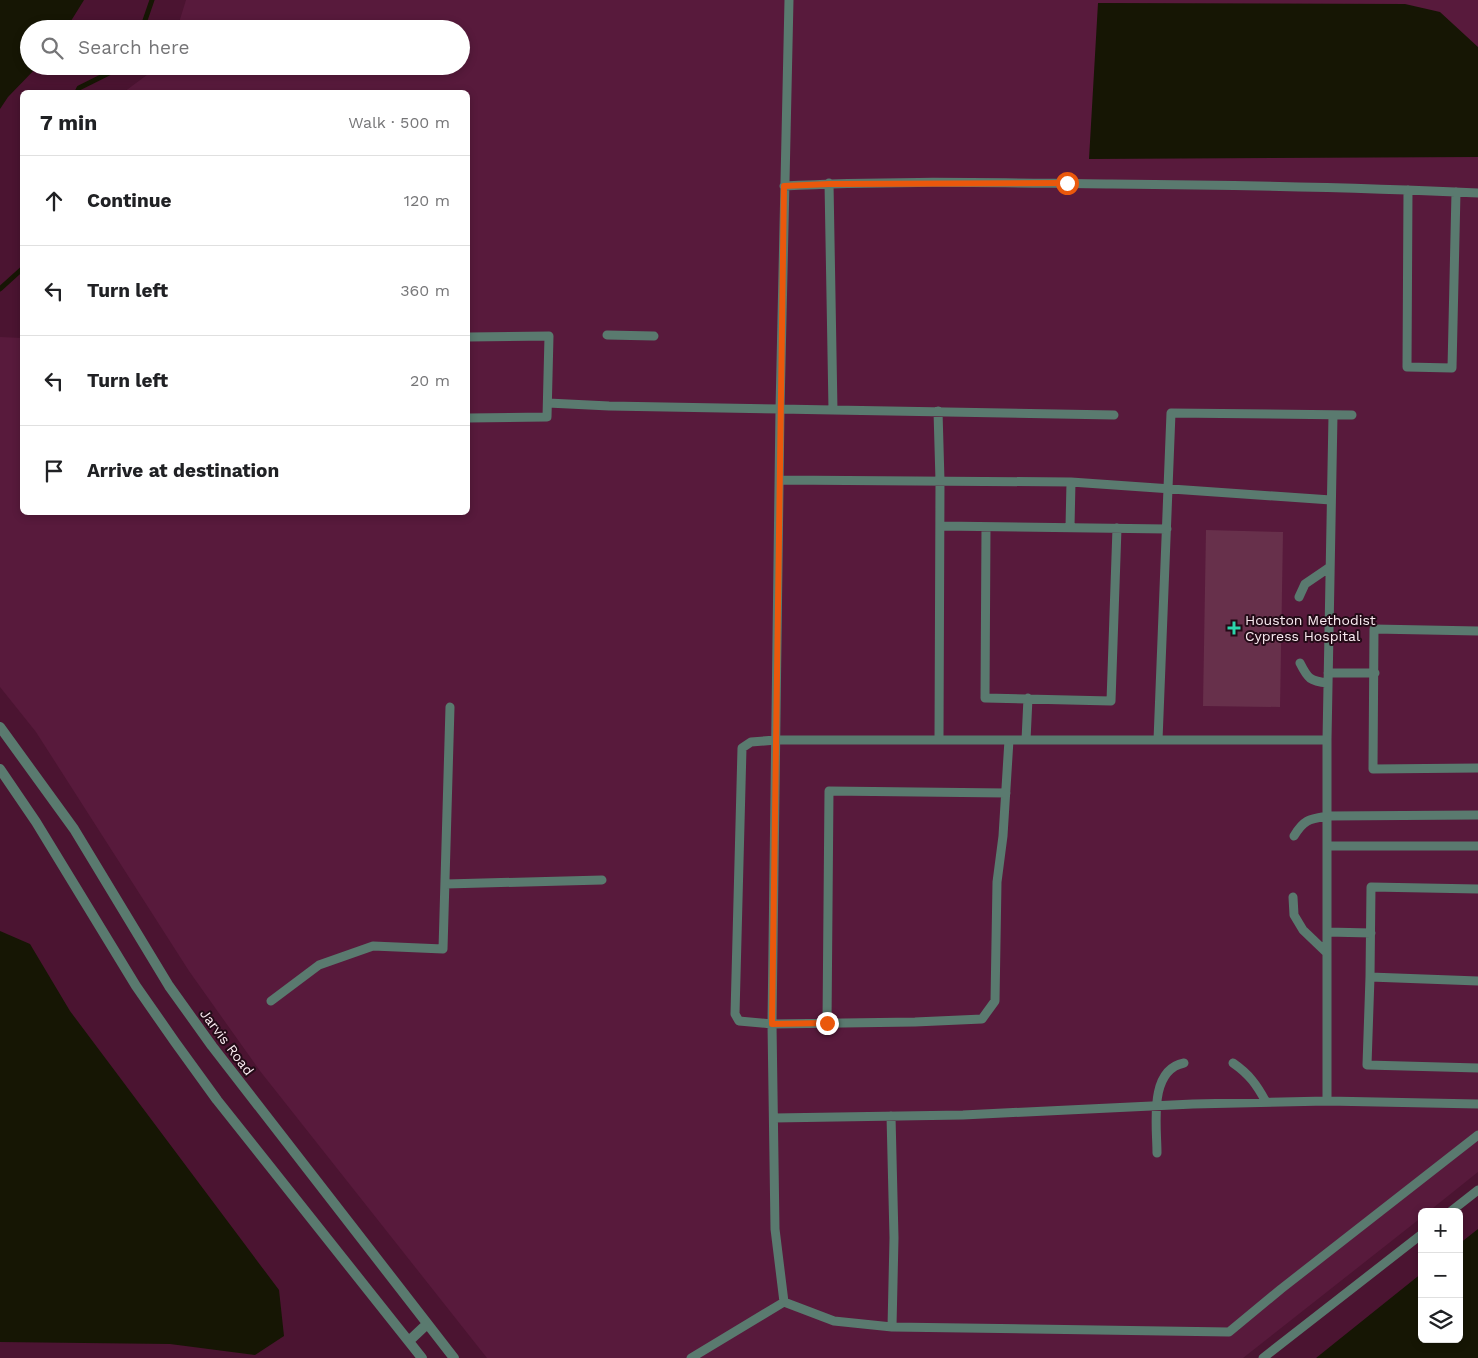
<!DOCTYPE html>
<html lang="en">
<head>
<meta charset="utf-8">
<style>
  body { margin:0; font-family:"Work Sans",sans-serif; background:#f6f6f6; color:#202124 }
  .controls { position:absolute; right:15px; bottom:15px; display:grid; overflow:hidden; border-radius:8px; box-shadow:0 2px 8px #0003 }
  .controls button { width:45px; height:45px; display:grid; place-items:center; padding:0; border:0; border-bottom:1px solid #e0e0e0; background:#fff; color:#202124; font:25px sans-serif }
  .stop { position:absolute; width:15px; height:15px; margin:-11px; border:4px solid #ea580c; border-radius:50%; background:#fff }
  .stop.end { background:#ea580c; border-color:#fff; box-shadow:0 1px 5px #0008 }
  .list { margin:0; padding:0; list-style:none }
  h2 { display:flex; justify-content:space-between; align-items:center; height:65px; margin:0; padding:0 20px; font-size:21px }
  h2 small { font-size:16px; font-weight:400; color:#757577 }
  .list li { display:grid; grid-template-columns:32px 1fr auto; gap:15px; align-items:center; box-sizing:border-box; height:90px; padding:0 20px; border-top:1px solid #e0e0e0 }
  .list b { display:block; font-size:19px; white-space:nowrap }
  .list em { font-size:16px; font-style:normal; color:#757577 }
  .icon { flex:none; width:28px; height:28px; fill:none; stroke:currentColor; stroke-width:2; stroke-linecap:round; stroke-linejoin:round }
  .map { position:relative; flex:none; width:1478px; height:1358px; overflow:hidden }
  .search { position:absolute; background:#fff; box-shadow:0 2px 8px #0003; left:20px; top:20px; width:450px; height:55px; display:flex; align-items:center; gap:12px; box-sizing:border-box; padding:0 18px; border-radius:28px; color:#757577; font-size:19px }
  .panel { position:absolute; background:#fff; box-shadow:0 2px 8px #0003; left:20px; top:90px; width:450px; height:425px; border-radius:8px }
  .map>svg:first-child { display:block }
</style>
</head>
<body>
<div class="map">
<svg width="1478" height="1358" viewBox="0 0 1478 1358">
  <rect width="100%" height="100%" fill="#4b1431"/>
  <path fill="#581a3c" d="M186,0h1292v1172l-50,40h-6v5l-179,141h-756l-227,-287 -71,-100 -153,-239 -36,-45v-350l22,1v174h446v-420h-344l35,-26h302v-37h-284z"/>
  <path fill="#161604" d="M0,0h84l-18,29h-37v37h9l-30,31 -8,12z
    M1098,3l307,1 35,8 38,35v110l-389,2z
    M0,931l30,13 40,67 209,279 5,46 -29,19 -85,-11 -170,-2z
    M1478,1229v129h-162l106,-85v66h37v-95z"/>
  <g fill="none" stroke-linecap="round" stroke-linejoin="round">
    <path stroke="#161604" stroke-width="5" d="M142,29l10,-29
      M77,92l2,-4 44,-22
      M0,289l22,-20"/>
  </g>
  <path fill="#67304b" d="M1206,530l77,2 -3,175 -77,-1z"/>
  <g fill="none" stroke-linecap="round" stroke-linejoin="round">
    <path stroke="#5a7a6f" stroke-width="9" d="M829,183l4,227 -53,-1c-3,205 -5,410 -8,615l-33,-3 -4,-7 7,-266 9,-6 25,-2h551l6,-325
      M784,186c110,-6 219,-3 328,-2 122,1 244,3 366,9
      M1408,190l-1,177 45,1 4,-176
      M607,335l47,1
      M468,337l81,-1 -2,81 -79,1
      M548,403l61,3 171,3 9,-409
      M833,410l281,5
      M938,411l2,70 -1,259
      M779,480l292,2 260,18
      M940,526l227,3
      M986,527l-1,171 126,3 6,-173
      M1070,527l1,-45
      M1299,597l6,-13 25,-17
      M1478,631l-104,-2 -1,140 105,-1
      M1300,663c8,16 10,18 28,20
      M1328,673h47
      M1026,740l2,-42
      M1158,740l13,-327 181,2
      M1327,740v361l151,3
      M1294,836c10,-17 16,-17 34,-20l150,-1
      M1327,846h151
      M446,884l156,-4
      M1478,889l-107,-2 -1,90 108,4
      M1293,897l1,18 9,15 24,23
      M1327,932l44,1
      M1370,977l-3,88 111,3
      M271,1001l48,-36 54,-19 70,3 7,-242
      M827,1023l2,-232 177,2
      M1233,1063c16,11 24,22 33,39
      M891,1116l3,122 -2,89
      M774,1118l189,-3 230,-11 134,-3
      M1157,1153c0,-27 -9,-83 27,-90
      M1450,1212l28,-22
      M784,1302l50,19 58,6 337,5 52,-43 197,-154
      M691,1358l93,-56 -9,-73 -3,-205 143,-2 67,-3 13,-18 2,-119 6,-46 6,-96
      M1263,1358l159,-124"/>
    <path stroke="#5a7a6f" stroke-width="10" d="M0,727l74,102 95,157 43,60 242,312
      M0,769l36,53 100,164 39,56 42,58 205,258
      M409,1341l18,-17"/>
  </g>
  <g fill="none" stroke-linecap="round" stroke-linejoin="round">
    <path stroke="#ea580c" stroke-width="6" d="M827,1023l-55,1 12,-838 45,-2 238,-1"/>
  </g>
  <path fill="#2cd5ab" stroke="#230b17" stroke-width="2" d="M1231.5 620.5h5v5h5v5h-5v5h-5v-5h-5v-5h5z"/>
  <g text-anchor="middle" stroke-width="4" stroke-linejoin="round" paint-order="stroke">
    <g font-size="14" fill="#fbecf2" stroke="#230b17" text-anchor="start">
      <text x="1245" y="625">Houston Methodist<tspan x="1245" dy="16">Cypress Hospital</tspan></text>
    </g>
    <g font-size="14" fill="#fbecf2" stroke="#230b17">
      <text transform="translate(227 1042) rotate(53)" y="5">Jarvis Road</text>
    </g>
  </g>
</svg>
<div class="controls">
<button>+</button>
<button>−</button>
<button><svg class="icon" aria-label="layers" viewBox="0 0 24 24"><path d="M12 4l9 5-9 5-9-5zM3 14l9 5 9-5"/></svg></button>
</div>
<div class="stop" style="left:1067px;top:183px"></div>
<div class="stop end" style="left:827px;top:1023px"></div>
<div class="search"><svg class="icon" aria-label="search" viewBox="0 0 24 24"><circle cx="10" cy="10" r="6"/><path d="M15 15l6 6"/></svg>Search here</div>
<section class="panel">
<h2>7 min<small>Walk · 500 m</small></h2>
<ul class="list">
<li><svg class="icon" aria-label="ahead" viewBox="0 0 24 24"><path d="M12 20V5M6 11l6-6 6 6"/></svg><div><b>Continue</b></div><em>120 m</em></li>
<li><svg class="icon" aria-label="left" viewBox="0 0 24 24"><path d="M17 20v-9H6M10 6l-5 5 5 5"/></svg><div><b>Turn left</b></div><em>360 m</em></li>
<li><svg class="icon" aria-label="left" viewBox="0 0 24 24"><path d="M17 20v-9H6M10 6l-5 5 5 5"/></svg><div><b>Turn left</b></div><em>20 m</em></li>
<li><svg class="icon" aria-label="arrive" viewBox="0 0 24 24"><path d="M6 21V4h12l-3 4 3 4H6"/></svg><div><b>Arrive at destination</b></div></li>
</ul>
</section>
</div>
</body>
</html>
